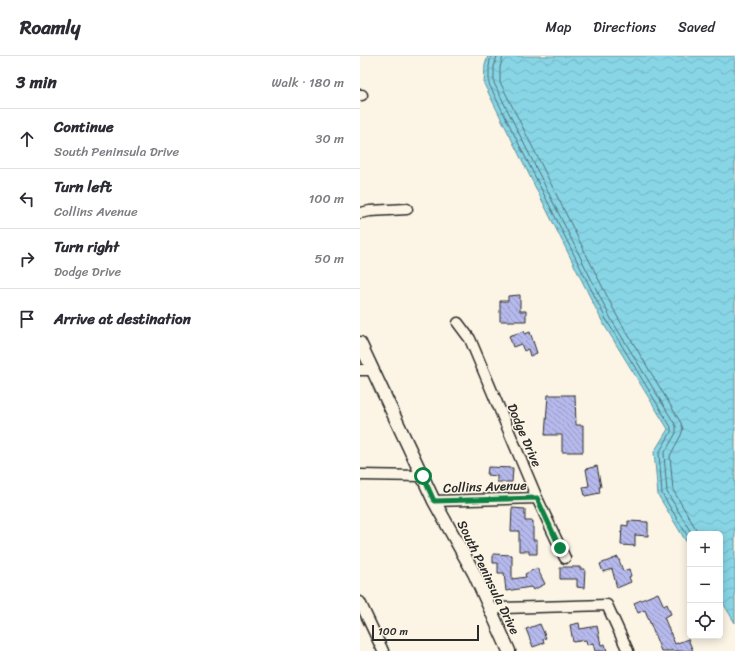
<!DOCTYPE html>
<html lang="en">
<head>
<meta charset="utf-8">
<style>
  body { margin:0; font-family:Sriracha,sans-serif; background:#f7f7f7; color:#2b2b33 }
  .controls { position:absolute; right:12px; bottom:12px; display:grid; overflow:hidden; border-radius:6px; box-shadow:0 2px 10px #0003 }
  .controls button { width:36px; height:36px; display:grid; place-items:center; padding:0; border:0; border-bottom:1px solid #e1e1e2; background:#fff; color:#2b2b33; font:20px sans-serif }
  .scale { position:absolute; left:12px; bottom:10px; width:107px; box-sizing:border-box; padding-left:4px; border:2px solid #2b2b2b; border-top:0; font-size:11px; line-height:14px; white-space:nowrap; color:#2b2b2b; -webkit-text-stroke:3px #fcf5e5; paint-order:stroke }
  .stop { position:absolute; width:12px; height:12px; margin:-9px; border:3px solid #0b8043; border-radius:50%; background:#fff }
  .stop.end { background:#0b8043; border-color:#fff; box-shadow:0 1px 4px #0008 }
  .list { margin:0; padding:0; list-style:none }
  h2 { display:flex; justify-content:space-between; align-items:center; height:52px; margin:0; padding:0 16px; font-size:17px }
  h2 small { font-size:13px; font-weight:400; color:#7c7c81 }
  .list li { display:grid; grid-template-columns:26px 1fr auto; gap:12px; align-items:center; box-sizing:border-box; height:60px; padding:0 16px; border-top:1px solid #e1e1e2 }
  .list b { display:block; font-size:15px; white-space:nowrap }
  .list p { margin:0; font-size:13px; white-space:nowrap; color:#7c7c81 }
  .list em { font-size:13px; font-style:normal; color:#7c7c81 }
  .icon { flex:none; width:22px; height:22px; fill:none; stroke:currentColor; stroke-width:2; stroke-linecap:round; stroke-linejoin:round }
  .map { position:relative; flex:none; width:375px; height:595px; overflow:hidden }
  header { display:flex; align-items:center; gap:24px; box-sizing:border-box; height:56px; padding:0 20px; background:#fff; border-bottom:1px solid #e1e1e2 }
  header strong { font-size:19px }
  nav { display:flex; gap:22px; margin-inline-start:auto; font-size:14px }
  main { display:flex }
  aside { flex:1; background:#fff }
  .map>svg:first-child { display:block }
</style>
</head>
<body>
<header>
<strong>Roamly</strong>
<nav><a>Map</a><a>Directions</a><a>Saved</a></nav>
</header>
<main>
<aside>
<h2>3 min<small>Walk · 180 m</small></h2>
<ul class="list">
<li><svg class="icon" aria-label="ahead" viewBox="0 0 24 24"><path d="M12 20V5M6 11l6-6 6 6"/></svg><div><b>Continue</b><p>South Peninsula Drive</p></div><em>30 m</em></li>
<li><svg class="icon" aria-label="left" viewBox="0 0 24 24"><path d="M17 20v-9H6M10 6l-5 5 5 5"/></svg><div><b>Turn left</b><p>Collins Avenue</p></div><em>100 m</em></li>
<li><svg class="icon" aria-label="right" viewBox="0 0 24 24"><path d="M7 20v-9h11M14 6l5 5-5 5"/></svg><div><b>Turn right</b><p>Dodge Drive</p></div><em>50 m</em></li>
<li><svg class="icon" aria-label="arrive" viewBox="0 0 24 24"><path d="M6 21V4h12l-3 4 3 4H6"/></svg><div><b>Arrive at destination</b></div></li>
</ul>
</aside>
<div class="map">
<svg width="375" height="595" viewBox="0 0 375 595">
  <defs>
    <pattern id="water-waves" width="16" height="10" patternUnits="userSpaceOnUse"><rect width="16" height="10" fill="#87d5e5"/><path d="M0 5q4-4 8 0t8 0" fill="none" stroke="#75b7c5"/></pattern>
    <pattern id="building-back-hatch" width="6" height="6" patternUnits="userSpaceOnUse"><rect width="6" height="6" fill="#b6b9eb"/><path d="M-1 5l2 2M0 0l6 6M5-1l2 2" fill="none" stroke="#9497bf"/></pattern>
  </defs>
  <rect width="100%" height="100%" fill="#fcf5e5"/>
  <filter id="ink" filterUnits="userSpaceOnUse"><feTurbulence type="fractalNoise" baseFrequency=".025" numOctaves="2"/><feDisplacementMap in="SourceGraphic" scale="8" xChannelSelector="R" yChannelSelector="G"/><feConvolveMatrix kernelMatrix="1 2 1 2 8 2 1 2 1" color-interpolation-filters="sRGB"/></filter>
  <g filter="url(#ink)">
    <path fill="url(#water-waves)" stroke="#62919b" d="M128,0h247v567l-15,-25v-64h-30v14l-32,-53 -4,-43 14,-23 -65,-106 -119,-239 1,-19z"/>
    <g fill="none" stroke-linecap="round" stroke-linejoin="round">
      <path stroke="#506f75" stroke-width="1" d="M131,0l-2,10v18l118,237 64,106v5l-12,21 3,41 28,46
        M137,0l-3,11v16l117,236 65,107v7l-12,21 3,38 25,42
        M143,0l-3,12v14l117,234 64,107 2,6 -2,6 -11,21 3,34 26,44"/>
    </g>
    <path fill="url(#building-back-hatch)" stroke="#2b2b2b" d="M160,239v16h6v10h-26v-20h8v-5z
      M164,275l1,3 5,-2 7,21 -7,3 -2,-7 -4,2 -3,-7 -8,3 -4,-11z
      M188,339h27l1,30h7v27h-21v-17h-17z
      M237,410l4,21h-2l1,6 -15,3 -2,-9 6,-1 -3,-17z
      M128,411l25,1 -1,14h-15v-6l-10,-1z
      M152,452l13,1v12h8v19h4v14h-8v-3h-10v-20h-8z
      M268,465l20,1v14l-13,-1v11l-14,-1 1,-20 6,1z
      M133,498l19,1v24l14,-2 -1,-3 12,-6 8,16 -12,6 -2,-3 -25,4 -2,-18h-6v-10h-5z
      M258,501l5,14 6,-2 2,7 -2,1 2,5 -14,6 -5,-19 -9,3 -3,-8z
      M200,511h20v2h5l-1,19 -7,-1v-8h-17z
      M298,537l6,13 3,-2 4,10 -7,3 11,27 13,-5 5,12h-32l-16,-41 -7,3 -4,-10z
      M219,567l1,6 17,-3 4,19 4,-1 2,7h-12l-2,-8 -6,2 -1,-5 -13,2 -3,-17z
      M180,568l6,14 -3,1 1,4 -11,4 -7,-18z"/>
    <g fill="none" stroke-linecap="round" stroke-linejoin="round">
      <defs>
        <path id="minor" d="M0,39h2
          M0,157l10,-2 37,-2
          M98,267l12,16 67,159 28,60
          M0,314h13
          M0,419l63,1
          M74,445l103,-3
          M0,546l23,49
          M131,555l9,-3 107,-3 21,46"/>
        <path id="major" d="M0,287l74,158 40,72 35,78"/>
      </defs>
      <use href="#minor" stroke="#2b2b2b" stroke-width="13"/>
      <use href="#major" stroke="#2b2b2b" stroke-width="15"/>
      <use href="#minor" stroke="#fcf5e5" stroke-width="10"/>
      <use href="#major" stroke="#fcf5e5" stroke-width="12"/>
    </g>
  </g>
  <g fill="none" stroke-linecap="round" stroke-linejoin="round" filter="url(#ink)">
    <path stroke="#0b8043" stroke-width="5" d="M63,420l11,25 103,-3 23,50"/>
  </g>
  <g text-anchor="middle" stroke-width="3" stroke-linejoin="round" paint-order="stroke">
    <g font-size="13" fill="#2b2b2b" stroke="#fcf5e5">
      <text transform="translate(165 379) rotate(67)" y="5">Dodge Drive</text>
      <text transform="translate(125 430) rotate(-2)" y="5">Collins Avenue</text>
      <text transform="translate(129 521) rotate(64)" y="5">South Peninsula Drive</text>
    </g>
  </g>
</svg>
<div class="controls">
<button>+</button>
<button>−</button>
<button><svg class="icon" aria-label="locate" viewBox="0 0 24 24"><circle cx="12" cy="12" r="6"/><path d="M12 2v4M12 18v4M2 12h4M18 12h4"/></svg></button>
</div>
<div class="scale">100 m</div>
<div class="stop" style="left:63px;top:420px"></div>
<div class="stop end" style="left:200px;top:492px"></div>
</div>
</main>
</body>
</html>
